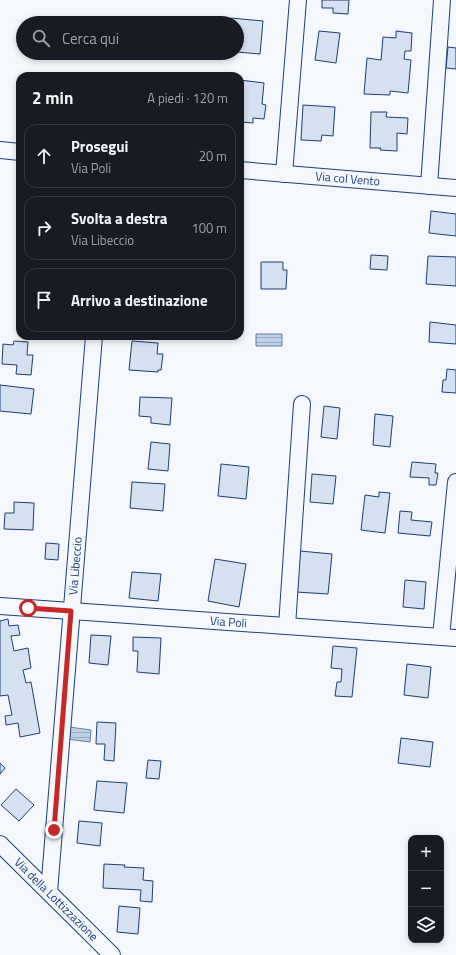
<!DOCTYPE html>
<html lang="it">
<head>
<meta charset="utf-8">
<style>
  body { margin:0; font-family:"Titillium Web",sans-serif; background:#20242c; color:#f1f3f6 }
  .controls { position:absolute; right:12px; bottom:12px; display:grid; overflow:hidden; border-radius:8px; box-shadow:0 2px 6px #0003 }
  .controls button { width:36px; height:36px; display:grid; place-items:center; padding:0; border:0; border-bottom:1px solid #363941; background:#171b24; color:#f1f3f6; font:20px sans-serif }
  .stop { position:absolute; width:12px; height:12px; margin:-9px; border:3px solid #c62828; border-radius:50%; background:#fff }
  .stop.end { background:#c62828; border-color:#fff; box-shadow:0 1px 4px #0008 }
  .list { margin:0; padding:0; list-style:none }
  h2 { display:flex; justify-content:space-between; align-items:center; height:52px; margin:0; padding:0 16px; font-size:17px }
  h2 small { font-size:13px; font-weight:400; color:#9ea1a6 }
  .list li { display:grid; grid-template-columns:26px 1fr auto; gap:12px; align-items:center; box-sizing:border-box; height:64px; margin:0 8px 8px; padding:0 8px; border:1px solid #363941; border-radius:12px }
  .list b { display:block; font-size:15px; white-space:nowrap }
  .list p { margin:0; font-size:13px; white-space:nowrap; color:#9ea1a6 }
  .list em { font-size:13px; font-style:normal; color:#9ea1a6 }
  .icon { flex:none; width:22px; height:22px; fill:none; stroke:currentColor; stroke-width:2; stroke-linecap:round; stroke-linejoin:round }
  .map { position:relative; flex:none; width:456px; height:955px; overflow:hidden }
  .search { position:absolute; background:#171b24; box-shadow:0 2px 6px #0003; left:16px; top:16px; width:228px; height:44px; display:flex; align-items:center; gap:10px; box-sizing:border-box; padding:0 14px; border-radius:22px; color:#9ea1a6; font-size:15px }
  .panel { position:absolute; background:#171b24; box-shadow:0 2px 6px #0003; left:16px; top:72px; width:228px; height:268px; border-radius:12px }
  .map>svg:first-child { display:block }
</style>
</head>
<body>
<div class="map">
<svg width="456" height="955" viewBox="0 0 456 955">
  <defs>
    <pattern id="water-rules" width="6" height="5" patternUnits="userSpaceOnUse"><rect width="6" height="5" fill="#bed0e5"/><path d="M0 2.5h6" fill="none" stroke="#9aaabe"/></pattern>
  </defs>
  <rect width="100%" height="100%" fill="#f4f7fb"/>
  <path fill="url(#water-rules)" stroke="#687fa3" d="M256,334h26v12h-26z
    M69,727l22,3 -1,12 -23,-3z"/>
  <path fill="#d5e0f0" stroke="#1d3f73" d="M322,0h27l-1,14 -15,-1v-5h-11z
    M231,18l32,3 -3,33 -23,-2v-29h-6z
    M319,31l21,2 -4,30 -21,-3z
    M396,31l16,2 -1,18h-6l-1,8 7,1 -3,33 -18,-2v4l-26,-1 3,-36 14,2 2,-23 13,1z
    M448,47l8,1v21l-10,-1z
    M240,80l24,3 -2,21 4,1 -2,14 -11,-1v5l-13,-1z
    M303,105l32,2 -2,29 -11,-1 -1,6 -20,-1z
    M371,112h16l-1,5 22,1 -1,16 -10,-1v18l-17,-1 1,-2h-11z
    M431,211l25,3v22l-27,-3z
    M371,255l17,1 -1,14 -17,-1z
    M428,256l28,1v29l-30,-2z
    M261,262h22v8h4l-1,19h-25z
    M430,322l26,3v19l-27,-2z
    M14,341l14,1 -1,13h6l-2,20 -15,-1 1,-9 -15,-1 1,-20 10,1z
    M132,341l26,2 -1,11h6l-2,16h-3v2l-29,-2z
    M447,369l9,1v23l-14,-1 1,-12h3z
    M0,385l34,4 -3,25 -31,-3z
    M140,397l32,1 -2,27 -19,-2v-6l-12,-1z
    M324,406l16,2 -3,31 -16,-2z
    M375,414l18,2 -3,31 -17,-2z
    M151,442l19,2 -2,27 -20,-2z
    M412,462l24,2 -1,9h3l-2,12h-7v-7l-19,-1z
    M221,464l28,3 -3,32 -28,-3z
    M312,474l24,2 -3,28 -23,-2z
    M132,482l33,2 -2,27 -33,-3z
    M379,492l11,1 -5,40 -24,-3 4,-35 14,2z
    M14,502l20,1 -1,27 -29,-1 1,-16h9z
    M400,511l12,1 -1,8 21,2 -2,14 -32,-3z
    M46,543l13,1 -1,16 -13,-1z
    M300,551l32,3 -4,40 -32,-2z
    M215,559l31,5 -7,43 -31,-6z
    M132,572l29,2 -3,27 -29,-3z
    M405,580l21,2 -2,27 -21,-2z
    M8,619l1,7 9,-1 2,10 -9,1 3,15 14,-3 3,20 -8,2 3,13 5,-1 9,51 -20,4 -2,-14 -12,2 -1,-9 7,-1 -4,-20 -8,1v-75z
    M91,635l20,1 -3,29 -19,-2z
    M133,637l28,1 -2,36 -22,-2 1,-21h-5z
    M333,646l24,2 -5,49 -17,-1 2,-14h4l1,-13 -11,-1z
    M407,664l24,3 -3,31 -24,-3z
    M97,722l19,1 -2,38 -10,-1 1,-16h-9z
    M401,738l32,4 -3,25 -32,-4z
    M148,760l13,1 -2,18 -13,-1z
    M0,763l5,5 -5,6z
    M97,781l30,2 -3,30 -30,-3z
    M16,789l18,16 -15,16 -18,-16z
    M79,821l23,2 -2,23 -23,-3z
    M104,864l21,1 -1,2 20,1 -1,12 10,1 -1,21 -12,-1 1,-11 -38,-2z
    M119,906l21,2 -2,26 -21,-2z"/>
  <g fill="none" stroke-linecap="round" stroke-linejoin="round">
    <defs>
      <g id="minor">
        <path d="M0,150l20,2"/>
        <path id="s1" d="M240,170l216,18"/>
        <path d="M284,174l14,-174"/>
        <path d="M429,186l13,-186"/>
        <path id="s2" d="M0,606l456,32"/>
        <path d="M287,626l15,-222"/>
        <path d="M441,637l15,-155"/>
        <path id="s3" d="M0,844l112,111"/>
        <path id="s4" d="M49,892l45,-556"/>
      </g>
    </defs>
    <use href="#minor" stroke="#1d3f73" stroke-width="18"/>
    <use href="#minor" stroke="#f4f7fb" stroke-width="16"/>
  </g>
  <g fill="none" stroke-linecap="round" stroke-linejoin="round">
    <path stroke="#c62828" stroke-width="5" d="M28,608l43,3 -17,219"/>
  </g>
  <g text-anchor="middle" stroke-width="3" stroke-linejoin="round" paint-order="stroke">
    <g font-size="12" fill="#1d3f73" stroke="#f4f7fb">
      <text dy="4" stroke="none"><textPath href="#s1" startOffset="108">Via col Vento</textPath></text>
      <text dy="4" stroke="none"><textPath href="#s4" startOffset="327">Via Libeccio</textPath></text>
      <text dy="4" stroke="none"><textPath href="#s2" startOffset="229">Via Poli</textPath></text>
      <text dy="4" stroke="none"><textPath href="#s3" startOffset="79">Via della Lottizzazione</textPath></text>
    </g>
  </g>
</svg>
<div class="controls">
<button>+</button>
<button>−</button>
<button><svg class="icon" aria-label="layers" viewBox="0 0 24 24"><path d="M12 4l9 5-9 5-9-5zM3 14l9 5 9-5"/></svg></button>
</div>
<div class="stop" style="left:28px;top:608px"></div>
<div class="stop end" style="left:54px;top:830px"></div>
<div class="search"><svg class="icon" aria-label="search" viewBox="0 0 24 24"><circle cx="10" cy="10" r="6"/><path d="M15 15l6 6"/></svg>Cerca qui</div>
<section class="panel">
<h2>2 min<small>A piedi · 120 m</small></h2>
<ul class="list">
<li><svg class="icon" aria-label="ahead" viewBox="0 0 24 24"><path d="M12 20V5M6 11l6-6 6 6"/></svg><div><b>Prosegui</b><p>Via Poli</p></div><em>20 m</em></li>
<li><svg class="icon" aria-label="right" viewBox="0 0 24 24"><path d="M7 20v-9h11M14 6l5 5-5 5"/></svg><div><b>Svolta a destra</b><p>Via Libeccio</p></div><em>100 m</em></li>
<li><svg class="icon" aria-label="arrive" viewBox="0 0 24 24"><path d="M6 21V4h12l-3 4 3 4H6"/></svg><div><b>Arrivo a destinazione</b></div></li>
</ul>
</section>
</div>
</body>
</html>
